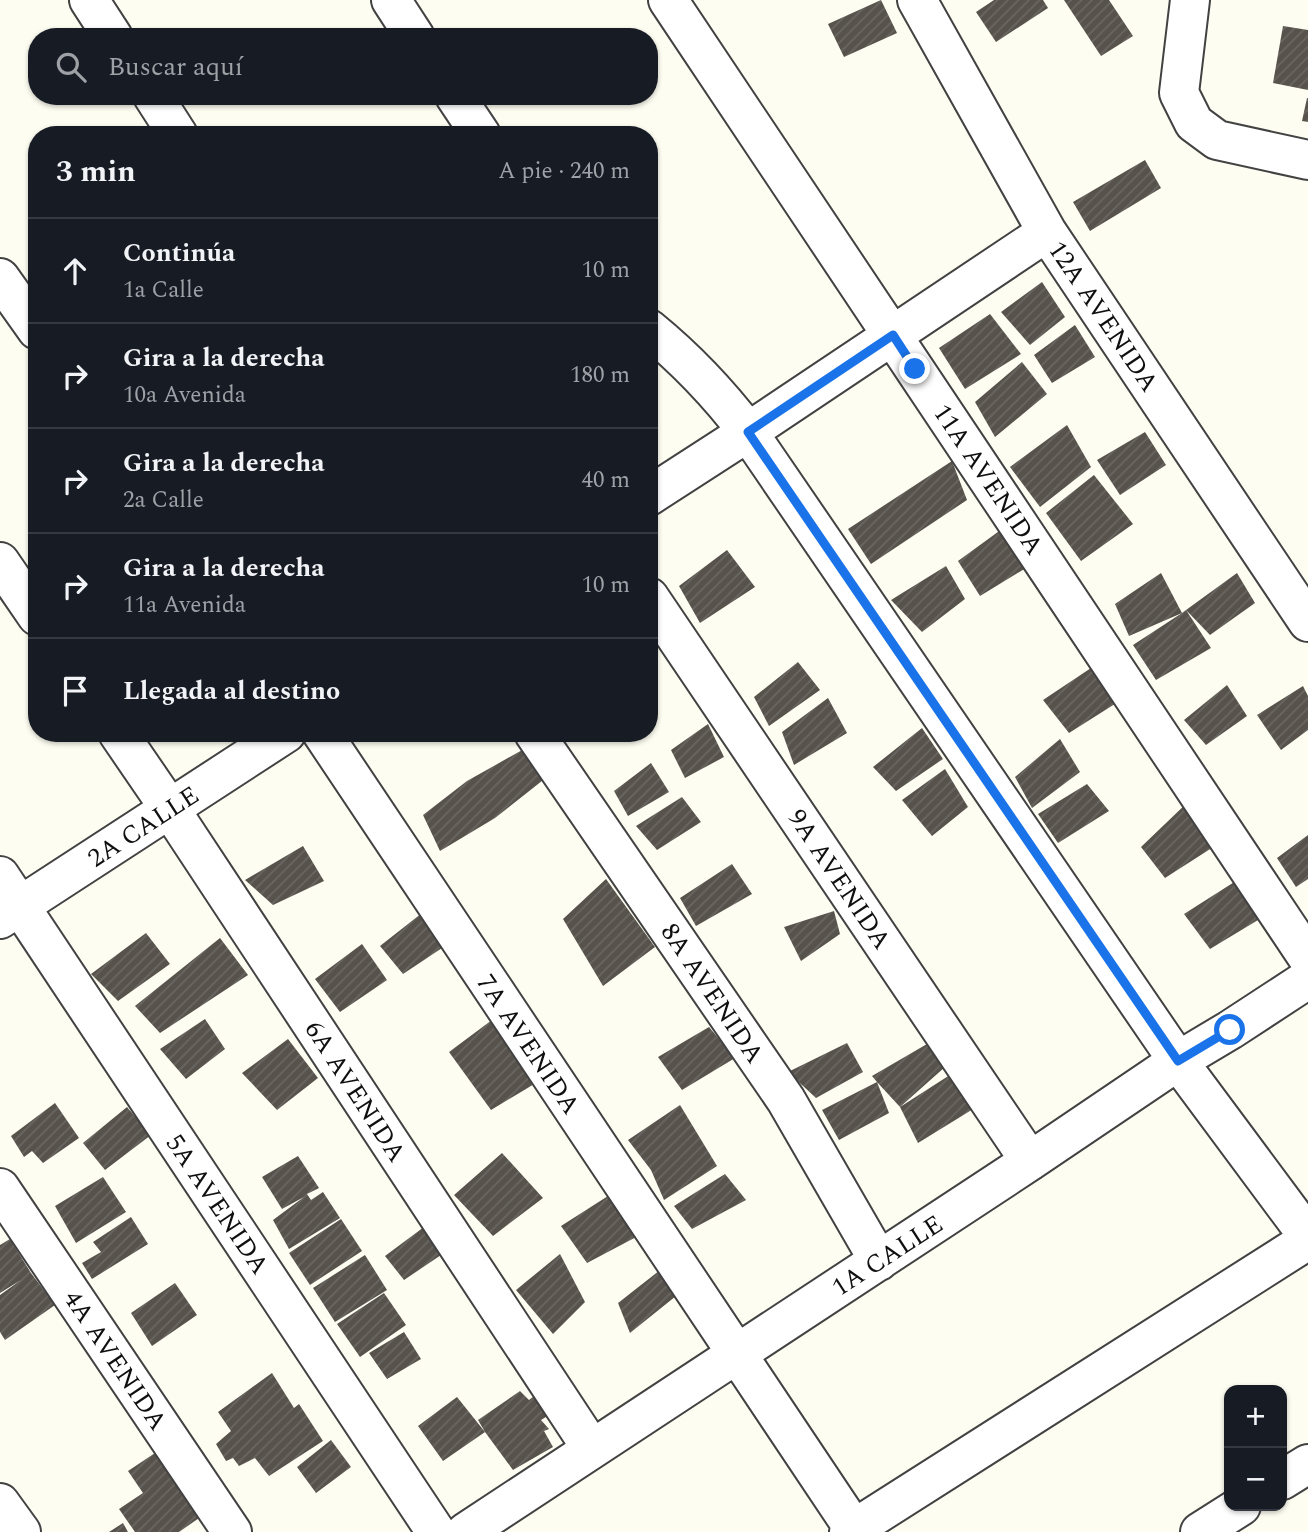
<!DOCTYPE html>
<html lang="es">
<head>
<meta charset="utf-8">
<style>
  body { margin:0; font-family:Spectral,serif; background:#242831; color:#f1f3f6 }
  .controls { position:absolute; right:21px; bottom:21px; display:grid; overflow:hidden; border-radius:14px; box-shadow:0 2px 5px #0004 }
  .controls button { width:63px; height:63px; display:grid; place-items:center; padding:0; border:0; border-bottom:2px solid #363941; background:#171b24; color:#f1f3f6; font:35px sans-serif }
  .stop { position:absolute; width:21px; height:21px; margin:-16px; border:5px solid #1a73e8; border-radius:50%; background:#fff }
  .stop.end { background:#1a73e8; border-color:#fff; box-shadow:0 2px 7px #0008 }
  .list { margin:0; padding:0; list-style:none }
  h2 { display:flex; justify-content:space-between; align-items:center; height:91px; margin:0; padding:0 28px; font-size:30px }
  h2 small { font-size:23px; font-weight:400; color:#9ea1a6 }
  .list li { display:grid; grid-template-columns:46px 1fr auto; gap:21px; align-items:center; box-sizing:border-box; height:105px; padding:0 28px; border-top:2px solid #363941 }
  .list b { display:block; font-size:26px; white-space:nowrap }
  .list p { margin:0; font-size:23px; white-space:nowrap; color:#9ea1a6 }
  .list em { font-size:23px; font-style:normal; color:#9ea1a6 }
  .icon { flex:none; width:38px; height:38px; fill:none; stroke:currentColor; stroke-width:2; stroke-linecap:round; stroke-linejoin:round }
  .map { position:relative; flex:none; width:1308px; height:1532px; overflow:hidden }
  .search { position:absolute; background:#171b24; box-shadow:0 2px 5px #0004; left:28px; top:28px; width:630px; height:77px; display:flex; align-items:center; gap:18px; box-sizing:border-box; padding:0 24px; border-radius:28px; color:#9ea1a6; font-size:26px }
  .panel { position:absolute; background:#171b24; box-shadow:0 2px 5px #0004; left:28px; top:126px; width:630px; height:616px; border-radius:28px }
  .map>svg:first-child { display:block }
</style>
</head>
<body>
<div class="map">
<svg width="1308" height="1532" viewBox="0 0 1308 1532">
  <defs>
    <pattern id="building-hatch" width="6" height="6" patternUnits="userSpaceOnUse" patternTransform="scale(1.75)"><rect width="6" height="6" fill="#57524c"/><path d="M-1 1l2-2M0 6l6-6M5 7l2-2" fill="none" stroke="#6a6661"/></pattern>
  </defs>
  <rect width="100%" height="100%" fill="#fefdf2"/>
  <path fill="url(#building-hatch)" d="M881,0l16,33 -53,24 -16,-33z
    M994,0h49l5,8 -52,34 -20,-30z
    M1064,0h45l24,36 -32,20z
    M1283,26l25,4v60l-35,-7z
    M1307,98h1v24l-6,-1z
    M1145,160l16,28 -71,43 -17,-29z
    M1042,282l23,35 -35,28 -29,-33z
    M990,314l31,40 -56,35 -26,-41z
    M1075,325l20,32 -43,26 -18,-28z
    M1022,362l25,32 -52,43 -20,-35z
    M1067,425l24,42 -51,40 -30,-40z
    M1145,432l21,33 -46,30 -23,-35z
    M952,461l15,39 -96,64 -23,-35z
    M1094,475l39,49 -52,37 -35,-48z
    M1002,529l24,39 -46,28 -22,-35z
    M727,550l28,37 -55,36 -21,-37z
    M946,566l19,33 -43,33 -31,-32z
    M1161,573l21,40 4,-3 25,38 -55,32 -23,-35 49,-32 -53,23 -14,-32z
    M1237,573l18,30 -45,32 -24,-25z
    M649,631l9,15 -9,6z
    M798,662l22,28 -51,36 -15,-29z
    M1094,666l24,36 -49,31 -26,-33z
    M1227,685l20,31 -41,29 -22,-25z
    M1303,686l5,10v34l-27,20 -24,-35z
    M828,698l19,35 -53,32 -12,-33z
    M708,724l16,33 -39,21 -14,-28z
    M922,728l21,31 -47,32 -23,-24z
    M1060,739l20,33 -48,36 -17,-31z
    M524,749l23,28 -52,41 -55,33 -17,-36 44,-34z
    M651,763l18,29 -41,24 -14,-25z
    M945,769l23,38 -36,29 -30,-36z
    M1087,784l22,27 -51,32 -20,-29z
    M682,797l19,25 -44,28 -21,-24z
    M1189,801l29,43 -53,34 -24,-31z
    M1308,835v44l-12,8 -19,-29z
    M303,846l21,35 -51,24 -28,-25z
    M732,864l20,30 -56,32 -16,-28z
    M606,879l49,68 -52,39 -40,-67z
    M1239,879l24,38 -53,32 -26,-35z
    M834,911l6,23 -39,27 -17,-34z
    M422,913l20,35 -39,26 -23,-28z
    M146,933l24,31 -52,37 -27,-27z
    M220,938l28,37 -88,58 -25,-27z
    M362,944l25,36 -47,32 -25,-33z
    M496,1017l40,66 -45,27 -42,-58z
    M205,1019l20,30 -39,30 -26,-30z
    M709,1027l26,31 -53,32 -24,-33z
    M288,1039l30,39 -41,32 -35,-37z
    M847,1043l16,29 -47,26 -28,-26z
    M927,1044l18,23 -45,40 53,-34 25,33 -60,37 -18,-36 -23,-25 12,31 -50,27 -17,-30 55,-28 -5,-6z
    M55,1103l24,35 -36,25 -11,-12 -8,6 -13,-21z
    M680,1105l37,61 -53,34 -13,-30 -23,-30z
    M127,1107l24,28 -46,35 -22,-27z
    M502,1153l41,45 -50,38 -39,-41z
    M298,1156l21,32 -12,6 4,6 12,-8 17,26 -51,31 -16,-29 31,-23 -22,12 -20,-32z
    M725,1174l21,26 -54,29 -18,-23z
    M103,1177l23,35 -50,31 -21,-37z
    M608,1196l32,39 -53,28 -26,-37z
    M131,1217l17,27 -56,35 -10,-16 19,-11 -8,-10z
    M341,1219l21,32 -52,34 -21,-32z
    M428,1224l16,29 -40,27 -19,-24z
    M10,1239l21,34 24,32 -50,35 -5,-8v-37l21,-15 -21,13v-48z
    M560,1254l25,48 -32,32 -37,-44z
    M365,1255l22,35 -52,32 -22,-34z
    M664,1267l12,29 -46,37 -12,-30z
    M175,1283l22,32 -45,31 -21,-33z
    M384,1293l22,32 -46,32 -23,-33z
    M404,1332l17,27 -34,20 -18,-26z
    M272,1373l22,35 5,-4 24,37 -54,35 -14,-18 -16,8 -6,-8 -7,3 -10,-17 15,-13 -13,-19z
    M520,1391l9,9 9,-7 13,21 -10,6 8,9 -5,2 9,16 -40,23 -28,-38 -42,29 -25,-35 39,-29 28,35 -7,-12z
    M331,1440l20,27 -35,26 -19,-26z
    M158,1451l44,65 -23,16h-44l-16,-23 24,-16 -15,-22z
    M123,1523l5,9h-19z"/>
  <g fill="none" stroke-linecap="round" stroke-linejoin="round">
    <defs>
      <path id="minor" d="M89,0l24,37
        M391,0l24,37
        M668,0l640,958
        M917,0l130,232 261,390
        M1190,0l-11,93 15,30 23,17 91,20
        M153,96l25,39
        M455,96l26,39
        M0,278l37,52
        M649,329c38,31 70,65 99,103l430,629 130,175
        M649,496l99,-64 299,-200
        M0,562l37,54
        M649,597l381,564
        M118,733l52,76 422,640
        M322,733l534,799
        M534,733l252,367 93,161
        M0,876l436,656
        M0,919l286,-186
        M0,1188l232,344
        M1282,1480l26,-16
        M0,1503l21,29
        M466,1532l564,-371 148,-100 52,-31 78,-51
        M849,1532l459,-292
        M1200,1532l41,-26"/>
    </defs>
    <use href="#minor" stroke="#424242" stroke-width="42"/>
    <use href="#minor" stroke="#fff" stroke-width="38"/>
  </g>
  <g fill="none" stroke-linecap="round" stroke-linejoin="round">
    <path stroke="#1a73e8" stroke-width="9" d="M915,369l-22,-34 -145,97 430,629 52,-31"/>
  </g>
  <g text-anchor="middle" stroke-width="7" stroke-linejoin="round" paint-order="stroke">
    <g font-size="26" fill="#0f0f0f" stroke="#fff">
      <text transform="translate(1104 316) rotate(56)" y="9">12A AVENIDA</text>
      <text transform="translate(989 479) rotate(56)" y="9">11A AVENIDA</text>
      <text transform="translate(143 826) rotate(-33)" y="9">2A CALLE</text>
      <text transform="translate(840 879) rotate(56)" y="9">9A AVENIDA</text>
      <text transform="translate(713 993) rotate(56)" y="9">8A AVENIDA</text>
      <text transform="translate(529 1044) rotate(56)" y="9">7A AVENIDA</text>
      <text transform="translate(356 1091) rotate(57)" y="9">6A AVENIDA</text>
      <text transform="translate(218 1204) rotate(56)" y="9">5A AVENIDA</text>
      <text transform="translate(887 1255) rotate(-33)" y="9">1A CALLE</text>
      <text transform="translate(116 1360) rotate(56)" y="9">4A AVENIDA</text>
    </g>
  </g>
</svg>
<div class="controls">
<button>+</button>
<button>−</button>
</div>
<div class="stop" style="left:1230px;top:1030px"></div>
<div class="stop end" style="left:915px;top:369px"></div>
<div class="search"><svg class="icon" aria-label="search" viewBox="0 0 24 24"><circle cx="10" cy="10" r="6"/><path d="M15 15l6 6"/></svg>Buscar aquí</div>
<section class="panel">
<h2>3 min<small>A pie · 240 m</small></h2>
<ul class="list">
<li><svg class="icon" aria-label="ahead" viewBox="0 0 24 24"><path d="M12 20V5M6 11l6-6 6 6"/></svg><div><b>Continúa</b><p>1a Calle</p></div><em>10 m</em></li>
<li><svg class="icon" aria-label="right" viewBox="0 0 24 24"><path d="M7 20v-9h11M14 6l5 5-5 5"/></svg><div><b>Gira a la derecha</b><p>10a Avenida</p></div><em>180 m</em></li>
<li><svg class="icon" aria-label="right" viewBox="0 0 24 24"><path d="M7 20v-9h11M14 6l5 5-5 5"/></svg><div><b>Gira a la derecha</b><p>2a Calle</p></div><em>40 m</em></li>
<li><svg class="icon" aria-label="right" viewBox="0 0 24 24"><path d="M7 20v-9h11M14 6l5 5-5 5"/></svg><div><b>Gira a la derecha</b><p>11a Avenida</p></div><em>10 m</em></li>
<li><svg class="icon" aria-label="arrive" viewBox="0 0 24 24"><path d="M6 21V4h12l-3 4 3 4H6"/></svg><div><b>Llegada al destino</b></div></li>
</ul>
</section>
</div>
</body>
</html>
